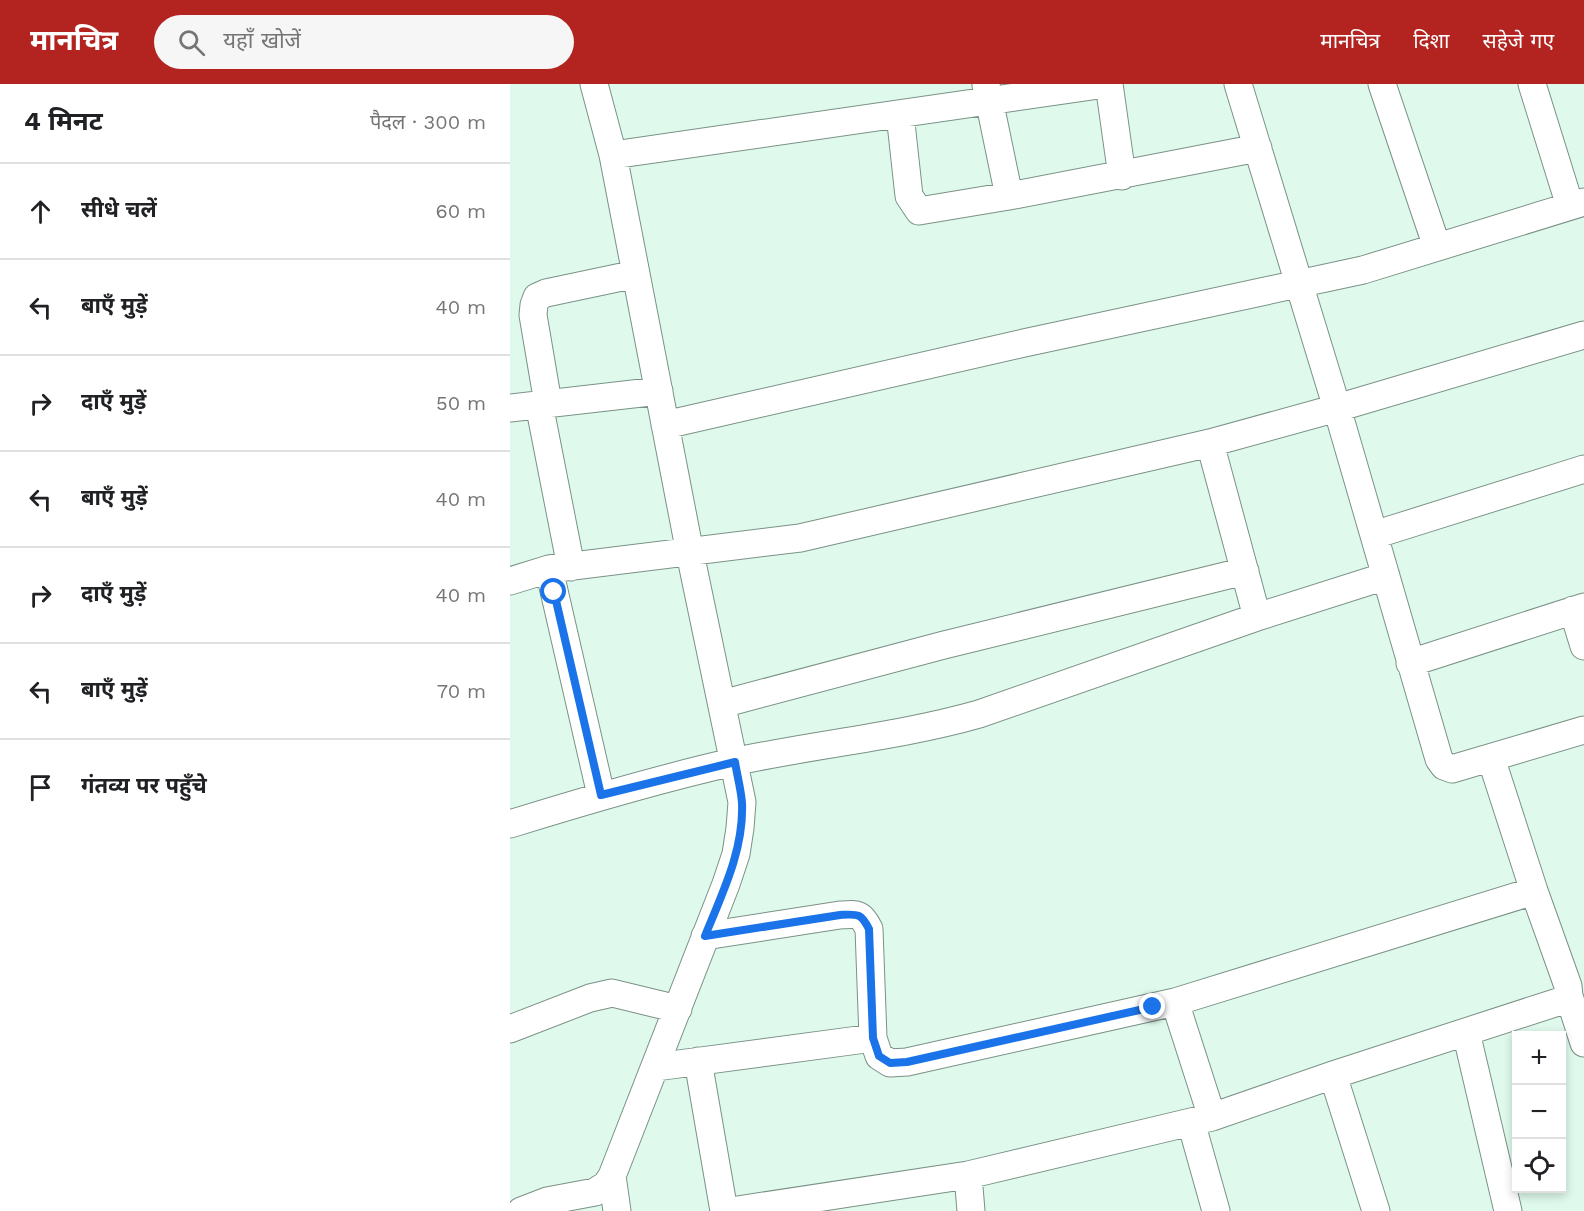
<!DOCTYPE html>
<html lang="hi">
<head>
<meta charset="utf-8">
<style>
  body { margin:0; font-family:"Work Sans","Noto Sans Devanagari",sans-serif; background:#f6f6f6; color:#202124 }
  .controls { position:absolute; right:18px; bottom:18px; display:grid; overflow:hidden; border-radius:0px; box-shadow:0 3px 9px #0003 }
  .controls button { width:54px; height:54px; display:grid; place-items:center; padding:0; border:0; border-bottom:2px solid #e0e0e0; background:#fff; color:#202124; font:30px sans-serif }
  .stop { position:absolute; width:18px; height:18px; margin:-14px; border:4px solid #1a73e8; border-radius:50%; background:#fff }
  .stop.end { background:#1a73e8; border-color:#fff; box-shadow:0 2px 6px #0008 }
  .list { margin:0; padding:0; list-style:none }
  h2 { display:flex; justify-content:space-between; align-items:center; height:78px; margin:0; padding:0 24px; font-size:26px }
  h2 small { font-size:20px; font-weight:400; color:#757577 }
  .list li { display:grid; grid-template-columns:39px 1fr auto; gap:18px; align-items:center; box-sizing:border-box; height:96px; padding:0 24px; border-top:2px solid #e0e0e0 }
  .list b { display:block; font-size:22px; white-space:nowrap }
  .list em { font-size:20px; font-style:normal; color:#757577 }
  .icon { flex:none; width:33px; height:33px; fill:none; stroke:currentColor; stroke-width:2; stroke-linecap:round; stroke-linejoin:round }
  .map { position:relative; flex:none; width:1074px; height:1127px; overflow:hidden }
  header { display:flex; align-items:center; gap:36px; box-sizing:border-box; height:84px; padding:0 30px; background:#b3231f; color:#fff }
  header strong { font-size:28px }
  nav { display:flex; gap:33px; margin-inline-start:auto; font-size:21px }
  .search { width:420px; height:54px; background:#f6f6f6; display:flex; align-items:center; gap:15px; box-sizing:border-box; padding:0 21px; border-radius:33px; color:#757577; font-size:22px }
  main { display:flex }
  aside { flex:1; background:#fff }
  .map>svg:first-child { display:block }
</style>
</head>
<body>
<header>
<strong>मानचित्र</strong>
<div class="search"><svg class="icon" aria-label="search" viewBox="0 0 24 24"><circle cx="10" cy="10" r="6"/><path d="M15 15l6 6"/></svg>यहाँ खोजें</div>
<nav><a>मानचित्र</a><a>दिशा</a><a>सहेजे गए</a></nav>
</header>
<main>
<aside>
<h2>4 मिनट<small>पैदल · 300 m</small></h2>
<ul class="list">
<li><svg class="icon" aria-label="ahead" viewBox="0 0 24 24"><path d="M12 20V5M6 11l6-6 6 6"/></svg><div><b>सीधे चलें</b></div><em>60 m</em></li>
<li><svg class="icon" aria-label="left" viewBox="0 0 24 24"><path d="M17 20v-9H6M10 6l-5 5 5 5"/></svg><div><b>बाएँ मुड़ें</b></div><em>40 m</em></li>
<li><svg class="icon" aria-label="right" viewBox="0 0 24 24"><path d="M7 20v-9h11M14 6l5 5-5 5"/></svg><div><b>दाएँ मुड़ें</b></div><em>50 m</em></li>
<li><svg class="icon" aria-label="left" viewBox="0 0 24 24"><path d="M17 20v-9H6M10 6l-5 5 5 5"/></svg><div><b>बाएँ मुड़ें</b></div><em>40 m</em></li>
<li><svg class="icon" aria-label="right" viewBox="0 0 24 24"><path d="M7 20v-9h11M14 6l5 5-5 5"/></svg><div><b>दाएँ मुड़ें</b></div><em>40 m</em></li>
<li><svg class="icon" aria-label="left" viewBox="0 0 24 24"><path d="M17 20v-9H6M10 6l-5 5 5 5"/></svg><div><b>बाएँ मुड़ें</b></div><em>70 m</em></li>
<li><svg class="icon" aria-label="arrive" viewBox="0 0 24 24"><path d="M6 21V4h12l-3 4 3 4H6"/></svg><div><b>गंतव्य पर पहुँचे</b></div></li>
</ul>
</aside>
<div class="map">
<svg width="1074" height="1127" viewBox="0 0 1074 1127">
  <rect width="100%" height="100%" fill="#dff9ec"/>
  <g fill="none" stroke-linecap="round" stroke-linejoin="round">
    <defs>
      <path id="street" d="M599,0l13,92
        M728,0l99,324 102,351 5,7 8,3 132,-39
        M872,0l55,163
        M1022,0l38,122
        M476,1l23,111
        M390,30l9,82 10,15 90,-15 249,-48
        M103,71l493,-71
        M38,319l-15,-88 1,-10 3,-8 9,-4 90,-19
        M29,320l32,163
        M0,324l149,-17
        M155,341l359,-82 339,-73 221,-68
        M700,359l47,174
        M864,451l210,-66
        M39,485l52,226
        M0,497l39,-12 251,-31 410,-95 127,-35 247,-73
        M1063,526l11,36
        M900,579l174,-56
        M212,620l222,-59 301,-74
        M0,740c74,-23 148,-45 223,-62 82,-18 165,-25 246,-48l278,-97 129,-41
        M195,852l135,-21c18,-1 21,-2 29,14l4,109 6,18 11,7 17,-1 268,-60 359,-111
        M1059,912l15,47
        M665,918l37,115
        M0,945l80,-31 22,-5 66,16
        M956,948l42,179
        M188,977l26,150
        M146,983l217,-29
        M823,991l43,136
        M681,1038l25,89
        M458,1091l3,36
        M102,1092l5,35
        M11,1127l26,-10 48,-9 11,-7 6,-9 114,-292 10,-30 4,-26 2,-26 -52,-249 -77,-398 -19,-71
        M221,1127l237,-36 244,-58 121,-42 228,-74 8,-5 -1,-10 -34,-95 -43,-133"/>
    </defs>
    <use href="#street" stroke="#7a9286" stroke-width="29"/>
    <use href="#street" stroke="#fff" stroke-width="27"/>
  </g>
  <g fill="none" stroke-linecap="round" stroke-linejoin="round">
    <path stroke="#1a73e8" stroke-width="8" d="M44,508l47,203 134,-33c2,13 6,27 7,41 2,47 -20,91 -37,133l135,-21c18,-1 21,-2 29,14l4,109 6,18 11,7 17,-1 246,-55"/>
  </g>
</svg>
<div class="controls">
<button>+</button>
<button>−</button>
<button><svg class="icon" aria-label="locate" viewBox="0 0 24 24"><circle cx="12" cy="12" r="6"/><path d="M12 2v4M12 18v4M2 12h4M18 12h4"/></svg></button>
</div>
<div class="stop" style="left:44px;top:508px"></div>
<div class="stop end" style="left:643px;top:923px"></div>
</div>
</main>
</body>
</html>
